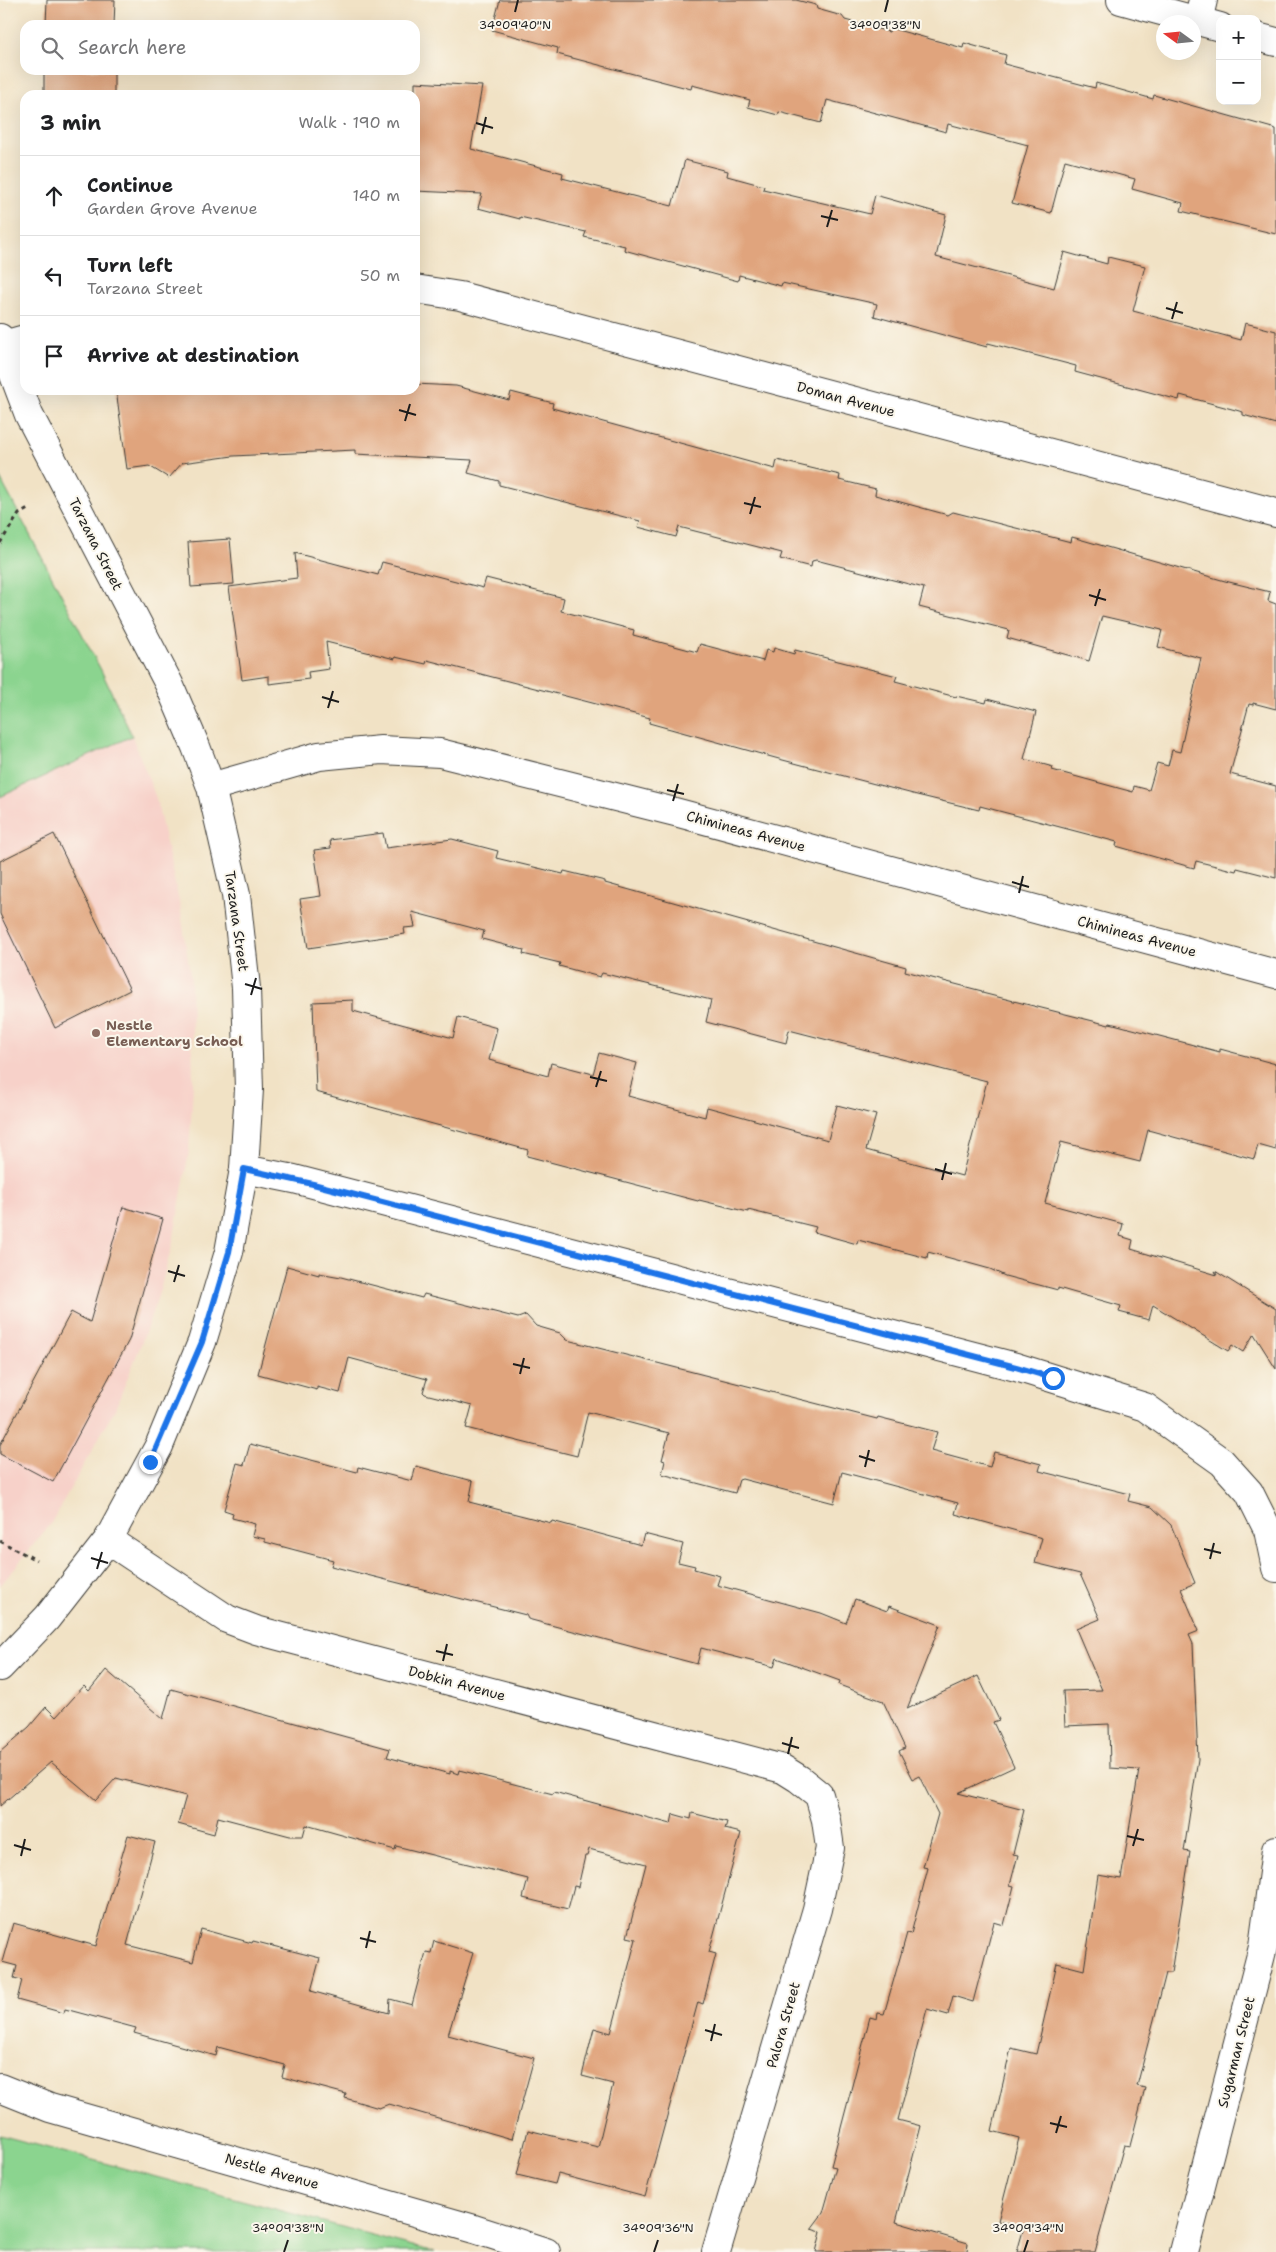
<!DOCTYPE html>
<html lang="en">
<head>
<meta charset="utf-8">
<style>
  body { margin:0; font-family:"Shantell Sans",sans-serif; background:#f6f6f6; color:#202124 }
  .controls { position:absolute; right:15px; top:15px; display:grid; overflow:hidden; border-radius:10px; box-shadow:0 5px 20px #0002 }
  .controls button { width:45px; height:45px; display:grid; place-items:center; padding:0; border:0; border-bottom:1px solid #e0e0e0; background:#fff; color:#202124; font:25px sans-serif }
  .compass { position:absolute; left:1156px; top:15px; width:45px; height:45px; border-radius:50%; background:#fff; box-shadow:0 5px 20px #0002; rotate:285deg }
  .stop { position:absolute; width:15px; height:15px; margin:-11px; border:4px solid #1a73e8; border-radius:50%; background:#fff }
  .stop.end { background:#1a73e8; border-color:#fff; box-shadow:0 1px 5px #0008 }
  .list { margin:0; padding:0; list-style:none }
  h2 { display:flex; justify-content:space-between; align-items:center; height:65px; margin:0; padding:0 20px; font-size:21px }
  h2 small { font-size:16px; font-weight:400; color:#757577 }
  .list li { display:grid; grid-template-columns:32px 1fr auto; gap:15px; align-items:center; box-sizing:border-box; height:80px; padding:0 20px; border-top:1px solid #e0e0e0 }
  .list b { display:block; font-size:19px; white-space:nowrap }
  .list p { margin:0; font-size:16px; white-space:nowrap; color:#757577 }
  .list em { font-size:16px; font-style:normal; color:#757577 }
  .icon { flex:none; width:28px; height:28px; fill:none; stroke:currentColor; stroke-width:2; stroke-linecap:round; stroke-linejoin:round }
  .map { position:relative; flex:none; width:1276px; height:2252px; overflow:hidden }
  .search { position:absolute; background:#fff; box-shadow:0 5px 20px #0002; left:20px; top:20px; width:400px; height:55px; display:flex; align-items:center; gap:12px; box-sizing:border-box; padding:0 18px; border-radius:15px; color:#757577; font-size:19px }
  .panel { position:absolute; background:#fff; box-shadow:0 5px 20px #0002; left:20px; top:90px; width:400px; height:305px; border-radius:15px }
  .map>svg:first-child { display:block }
</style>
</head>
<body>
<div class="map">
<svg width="1276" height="2252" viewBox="0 0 1276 2252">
  <rect width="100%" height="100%" fill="#fbf7ec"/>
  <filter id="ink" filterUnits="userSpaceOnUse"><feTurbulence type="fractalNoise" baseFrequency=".02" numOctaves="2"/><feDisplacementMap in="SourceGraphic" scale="10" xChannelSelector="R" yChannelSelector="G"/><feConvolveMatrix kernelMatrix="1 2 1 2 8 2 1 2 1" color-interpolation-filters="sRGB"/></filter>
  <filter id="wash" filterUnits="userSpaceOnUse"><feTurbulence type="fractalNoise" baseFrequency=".0096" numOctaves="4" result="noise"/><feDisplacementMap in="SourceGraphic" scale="20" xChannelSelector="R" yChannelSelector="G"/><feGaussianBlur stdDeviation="1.12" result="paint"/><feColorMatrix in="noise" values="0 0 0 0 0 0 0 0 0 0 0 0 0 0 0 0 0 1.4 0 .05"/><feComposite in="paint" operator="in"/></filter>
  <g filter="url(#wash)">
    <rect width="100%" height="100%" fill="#f1e2c5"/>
    <path fill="#f7d1c9" d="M0,478l101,192 31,66 24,62 24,108 11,75 2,104 -4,66 -16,91 -14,51 -19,54 -25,62 -64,114 -51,63z"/>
    <path fill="#8bd48f" stroke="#547856" d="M0,478l101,192 31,66 -132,61z
      M0,2135l435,117h-435z"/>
    <g id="blocks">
      <path fill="#e0a47d" d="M47,0h68l-1,25h-68z
        M500,0h296l20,5 1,4 25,7 3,4 44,12 1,-4 73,20 1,-5 42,12 -2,9 91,24 1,-5 57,16 1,-4 122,34v105l-95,-23 2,-8 -51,-14 3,-10 -70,-19 -14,53 -39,-10 16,-58 -80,-21 -2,8 -119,-32 -6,23 -42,-11 -1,3 -30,-8 2,-7 -58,-15 -1,4 -134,-35 1,-6 -66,-18z
        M44,70h70v25h-70z
        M415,82l67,4 -11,63 92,24 -1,5 110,28 13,-46 43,11 -1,5 37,10 -1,3 107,25 5,-19 71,20 -10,42 118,31 10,-36 43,12 1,-7 37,9 -12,45 108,29 4,-17 31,8v93l-33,-9v-3l-63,-17 -1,5 -104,-28 1,-6 -88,-23 -1,4 -113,-31 3,-12 -95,-21 -1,3 -42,-11 -1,6 -114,-31 1,-4 -41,-9 2,-5 -66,-15v2l-42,-11 4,-14 -67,-3z
        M415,384l41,2 53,14 2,-8 42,11 -1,5 223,61 2,-9 63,15 -1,5 37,9 -1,6 73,20 5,-3 118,30 1,-5 153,44 45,11 -2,9 8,3v105l-23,-6v2l-4,-1 -19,70 46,12v92l-39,-10 -1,3 -40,-10 -2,7 -78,-22 1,-4 -137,-36 -1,4 -62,-15 -138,-36 -130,-36 1,-5 -223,-58 -1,4 -31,-7v2l-69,-17 3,27 -21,3 1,7 -40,5v-8l-27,4 -13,-93 68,-9 -2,-25 83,22 4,-13 101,26 3,-10 78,20 -3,13 73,19 -1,5 64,17 3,-8 63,17 3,-11 7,2 1,-4 20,6 1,-4 102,26 -2,5 61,16v-1l30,7 1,-4 49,13 -12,47 29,8 -1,3 81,22 1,-6 15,4 8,-27 11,3 4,-16 8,2 21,-94 -43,-11 4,-17 -60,-14 -13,45 -82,-23 2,-8 -90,-23 5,-19 -108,-28 -4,1 -1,6 -31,-8 2,-6 -103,-26 -3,10 -38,-10 2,-6 -141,-36v-4l-31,-8 4,-13 -117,-6v-4l-122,6 -51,7 -13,15 -20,-12 -22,3 -11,-79h299z
        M230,539l4,45 -43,3 -3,-45z
        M383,833l3,15 66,-9 46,12 -2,7 67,16 1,-3 41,10v2l301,84 -1,4 77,20v2l127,32 1,-2 110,29v-3l56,15v86l-18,-5 -4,14 -106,-29 -8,32 -79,-20 -16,61 78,21 -3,12 13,4 -2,9 86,26 -2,-4 61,38v60l-22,-35 -11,18 -11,-7 -4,6 -75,-46 -4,15 -30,-8 2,-6 -63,-18v2l-53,-14 -15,-7 -62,-17 -1,6 -69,-18 -1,4 -43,-12 2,-5 -68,-17v2l-49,-12 -1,1 -171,-45 1,-6 -212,-58 -3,-90 40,-2v11l100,27 5,-21 39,11 -8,32 59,16 3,-13 42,11 6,-21 38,10 -9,33 77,21 2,-10 121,33 9,-35 39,10 -10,35 96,26 25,-95 -198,-51 -3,13 -80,-21 5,-22 -109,-27 -2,4 -41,-11 1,-3 -37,-9 1,-4 -42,-11 2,-8 -72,-19 3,15 -11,1 1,6 -97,14 -8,-49 21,-3 -7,-46 17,-2 -1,-8z
        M54,834l76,156 -75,38 -55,-114v-53z
        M123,1207l40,12 -34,121 -76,142 -53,-28v-9l71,-133 19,10z
        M287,1266l32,9v-2l22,4 81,21 2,-4 94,24 8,-3 10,11 24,7 7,7 310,79 1,-2 59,15 -6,19 59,16 4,-15 47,12 -2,7 91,23 -2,7 24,6 19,18 24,58 -14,6 18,42 -10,4 4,9 5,115 -14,92 6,1 -19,121h-5l-29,113 8,2 -15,58 -6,-1 -29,107h-78l7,-25 -26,-6 21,-83 -27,-7 19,-83 25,6 21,-91 27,7 14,-95 23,4 18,-109 -29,-2 -1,-44 -44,2 -2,-35 39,-1 -26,-61 24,-10 -20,-45 -45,-11 7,-25 -87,-24 3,-11 -116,-31 -8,31 -92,-24 -3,1 -4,13 -73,-19 3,-13 -3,-1 7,-27 -81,-21 -11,44 -111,-28 6,-22 -47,-12 -2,-2 4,-13 -78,-21 -9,35 -23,-6v3l-59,-16z
        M250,1444l107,28 1,-5 54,14 4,-15 57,15 -4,21 82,21 1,-2 89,24 3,-11 39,10 -5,18 17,4 -1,3 26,7 -3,9 104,28 25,10 9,-24 32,12 2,-5 51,19 -33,84 71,-33 21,44 -6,2 21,45 -56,26 66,17 -11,44 5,1 -8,30 4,1 -10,39 -10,-3 -21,80 -20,-6 -5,19 -21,-6 -29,111 23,6 -25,96 72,21 -1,9h-151l5,-20 -10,-3 12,-16 13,-46 -5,-1 39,-149 7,2 1,-6 6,1 23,-81 4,1 17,-66 -5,-1 15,-53 -19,-38 -6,3 -14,-28 6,-3 -22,-47 -44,-16 1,-4 -63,-23 -3,9 -73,-19 -4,16 -169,-45 -2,-4 -195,-49 2,-6 -68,-18v-3l-13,-3 3,-12 -23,-6 1,-5 -9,-3 13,-47 7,2z
        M106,1670l57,49 8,-30 219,60 -3,8 63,17v-3l8,3 1,-4 94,24 1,-2 117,32 2,-10 18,5 1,-6 35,9 -2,7 16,4 -32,119 7,2 -13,50 -5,-2 -53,195 -87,-23 -3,10 -38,-9 11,-45 70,17 15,-63 -31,-8 12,-48 17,5 25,-94 -9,-2 19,-73 -57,-15 -2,7h-2l-7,31 -4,-1 -6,23 -45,-11 5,-19 -132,-33 -1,4 -89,-25 -3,11h-13l-72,-19 -4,17 -36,-10 8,-28 -70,-18 -20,22 -45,-38 -51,44v-54l29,-25 17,-20 10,10 28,-31 5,5z
        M128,1835l27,7 -28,103 66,17 8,-33 51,14 1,-2 67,17 -9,33 78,22 1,-14 22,6 14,-53 5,1 3,-12 39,12 -25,82 86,23 -22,81 -123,-35 -10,4 -34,-10 1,-4 -64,-17 3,-12 -67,-18 -2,9 -82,-23 2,-5 -71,-19 -1,4 -47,-13 5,-20 -8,-2 3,-12 -15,-4 11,-39 83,23z"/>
    </g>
  </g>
  <g filter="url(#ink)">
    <use href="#blocks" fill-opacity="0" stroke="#3c3a35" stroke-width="1"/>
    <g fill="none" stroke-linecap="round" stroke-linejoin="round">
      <defs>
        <path id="minor" d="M1198,21l5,-21
          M415,289l45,7 816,217
          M0,346l25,-7
          M211,787l108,-31 62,-6 59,3 235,59 601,162
          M244,1169l50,10 722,188 129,40 77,55 27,30 19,38 8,38
          M108,1540l119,79 29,11 527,139 16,10 20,16 7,25 4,28 -13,61 -101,343
          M0,2088l50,20 424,121 72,23
          M1184,2252l79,-305 13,-97"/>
        <path id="tertiary" d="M1121,0l99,27
          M1257,37l19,5
          M0,338l29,77 140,269 27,63 15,40 25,108 10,93 3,101 -5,80 -15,83 -27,90 -43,104 -51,94 -61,78 -47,49"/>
      </defs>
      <use href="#minor" stroke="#3c3a35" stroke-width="30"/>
      <use href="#tertiary" stroke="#3c3a35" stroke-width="30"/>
      <path stroke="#3c3a35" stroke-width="3" stroke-dasharray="4 4" stroke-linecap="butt" d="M0,543l19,-29 11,-6
        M0,1541l36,19"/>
      <use href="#minor" stroke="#fff" stroke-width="28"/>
      <use href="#tertiary" stroke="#fff" stroke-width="28"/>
    </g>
  </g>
  <g fill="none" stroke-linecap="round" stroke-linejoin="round" filter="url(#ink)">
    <path stroke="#1a73e8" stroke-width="6" d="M150,1462l52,-120 27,-90 15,-83 69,15 703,183 37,11"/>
  </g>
  <path fill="none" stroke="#1c1c1c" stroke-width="2" d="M515,12l3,-12M885,12l3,-12M476,123l17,5M482,134l4,-17M821,216l17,4M827,227l5,-17M1166,308l17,5M1172,319l5,-17M399,410l17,5M405,421l5,-17M744,503l17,4M750,514l5,-17M1089,595l17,5M1095,606l5,-17M322,697l17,5M328,708l5,-17M667,790l17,4M673,801l5,-17M1012,882l17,5M1019,893l4,-17M245,984l17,5M251,995l5,-17M590,1077l17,4M596,1087l5,-16M935,1169l17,5M942,1180l4,-17M168,1271l17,5M174,1282l5,-17M513,1364l17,4M520,1374l4,-16M859,1456l16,5M865,1467l4,-17M1204,1549l17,4M91,1558l17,5M1210,1559l4,-16M97,1569l5,-17M436,1651l17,4M443,1661l4,-17M782,1743l17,5M788,1754l4,-17M1127,1836l17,4M14,1845l17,5M1133,1846l5,-17M21,1856l4,-17M360,1938l16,4M366,1948l4,-17M705,2030l17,5M711,2041l4,-17M1050,2123l17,4M1056,2133l5,-17M284,2252l4,-12M654,2252l4,-12M1024,2252l4,-12"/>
  <circle fill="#8d6e63" stroke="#fbf7ec" stroke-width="2" cx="96" cy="1033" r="5"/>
  <g text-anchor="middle" stroke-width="4" stroke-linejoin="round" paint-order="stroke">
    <g font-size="14" fill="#1c1c1c" stroke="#fbf7ec">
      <text transform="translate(846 399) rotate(15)" y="5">Doman Avenue</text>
      <text transform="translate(96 544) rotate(63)" y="5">Tarzana Street</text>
      <text transform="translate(746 831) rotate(15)" y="5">Chimineas Avenue</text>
      <text transform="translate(237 921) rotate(82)" y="5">Tarzana Street</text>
      <text transform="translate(1137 936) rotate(15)" y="5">Chimineas Avenue</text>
      <text transform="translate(457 1683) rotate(15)" y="5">Dobkin Avenue</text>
      <text transform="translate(783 2025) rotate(-74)" y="5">Palora Street</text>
      <text transform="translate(1236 2052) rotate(-76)" y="5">Sugarman Street</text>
      <text transform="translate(272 2171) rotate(16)" y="5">Nestle Avenue</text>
    </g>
    <g font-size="14" font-weight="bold" fill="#785e54" stroke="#fbf7ec" text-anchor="start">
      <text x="106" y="1030">Nestle<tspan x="106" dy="16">Elementary School</tspan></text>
    </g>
  </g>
  <g font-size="12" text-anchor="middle" fill="#1c1c1c" stroke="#fbf7ec" stroke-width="4" stroke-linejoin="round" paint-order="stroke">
    <text x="515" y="29">34°09'40"N</text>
    <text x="885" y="29">34°09'38"N</text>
    <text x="288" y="2232">34°09'38"N</text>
    <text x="658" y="2232">34°09'36"N</text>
    <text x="1028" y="2232">34°09'34"N</text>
  </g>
</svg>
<div class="controls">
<button>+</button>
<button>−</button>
</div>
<svg class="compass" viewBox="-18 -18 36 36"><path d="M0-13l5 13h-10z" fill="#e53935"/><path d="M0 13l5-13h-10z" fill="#757577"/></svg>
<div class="stop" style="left:1053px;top:1378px"></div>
<div class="stop end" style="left:150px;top:1462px"></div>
<div class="search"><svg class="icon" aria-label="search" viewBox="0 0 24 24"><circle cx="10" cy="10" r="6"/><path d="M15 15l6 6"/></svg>Search here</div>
<section class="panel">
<h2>3 min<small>Walk · 190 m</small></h2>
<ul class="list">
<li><svg class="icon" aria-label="ahead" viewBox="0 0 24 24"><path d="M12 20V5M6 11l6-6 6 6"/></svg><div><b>Continue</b><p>Garden Grove Avenue</p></div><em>140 m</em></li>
<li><svg class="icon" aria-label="left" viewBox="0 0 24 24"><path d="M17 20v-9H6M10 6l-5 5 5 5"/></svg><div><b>Turn left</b><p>Tarzana Street</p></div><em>50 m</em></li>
<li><svg class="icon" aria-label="arrive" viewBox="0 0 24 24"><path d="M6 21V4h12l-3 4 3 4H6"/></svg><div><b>Arrive at destination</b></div></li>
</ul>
</section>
</div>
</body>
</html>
